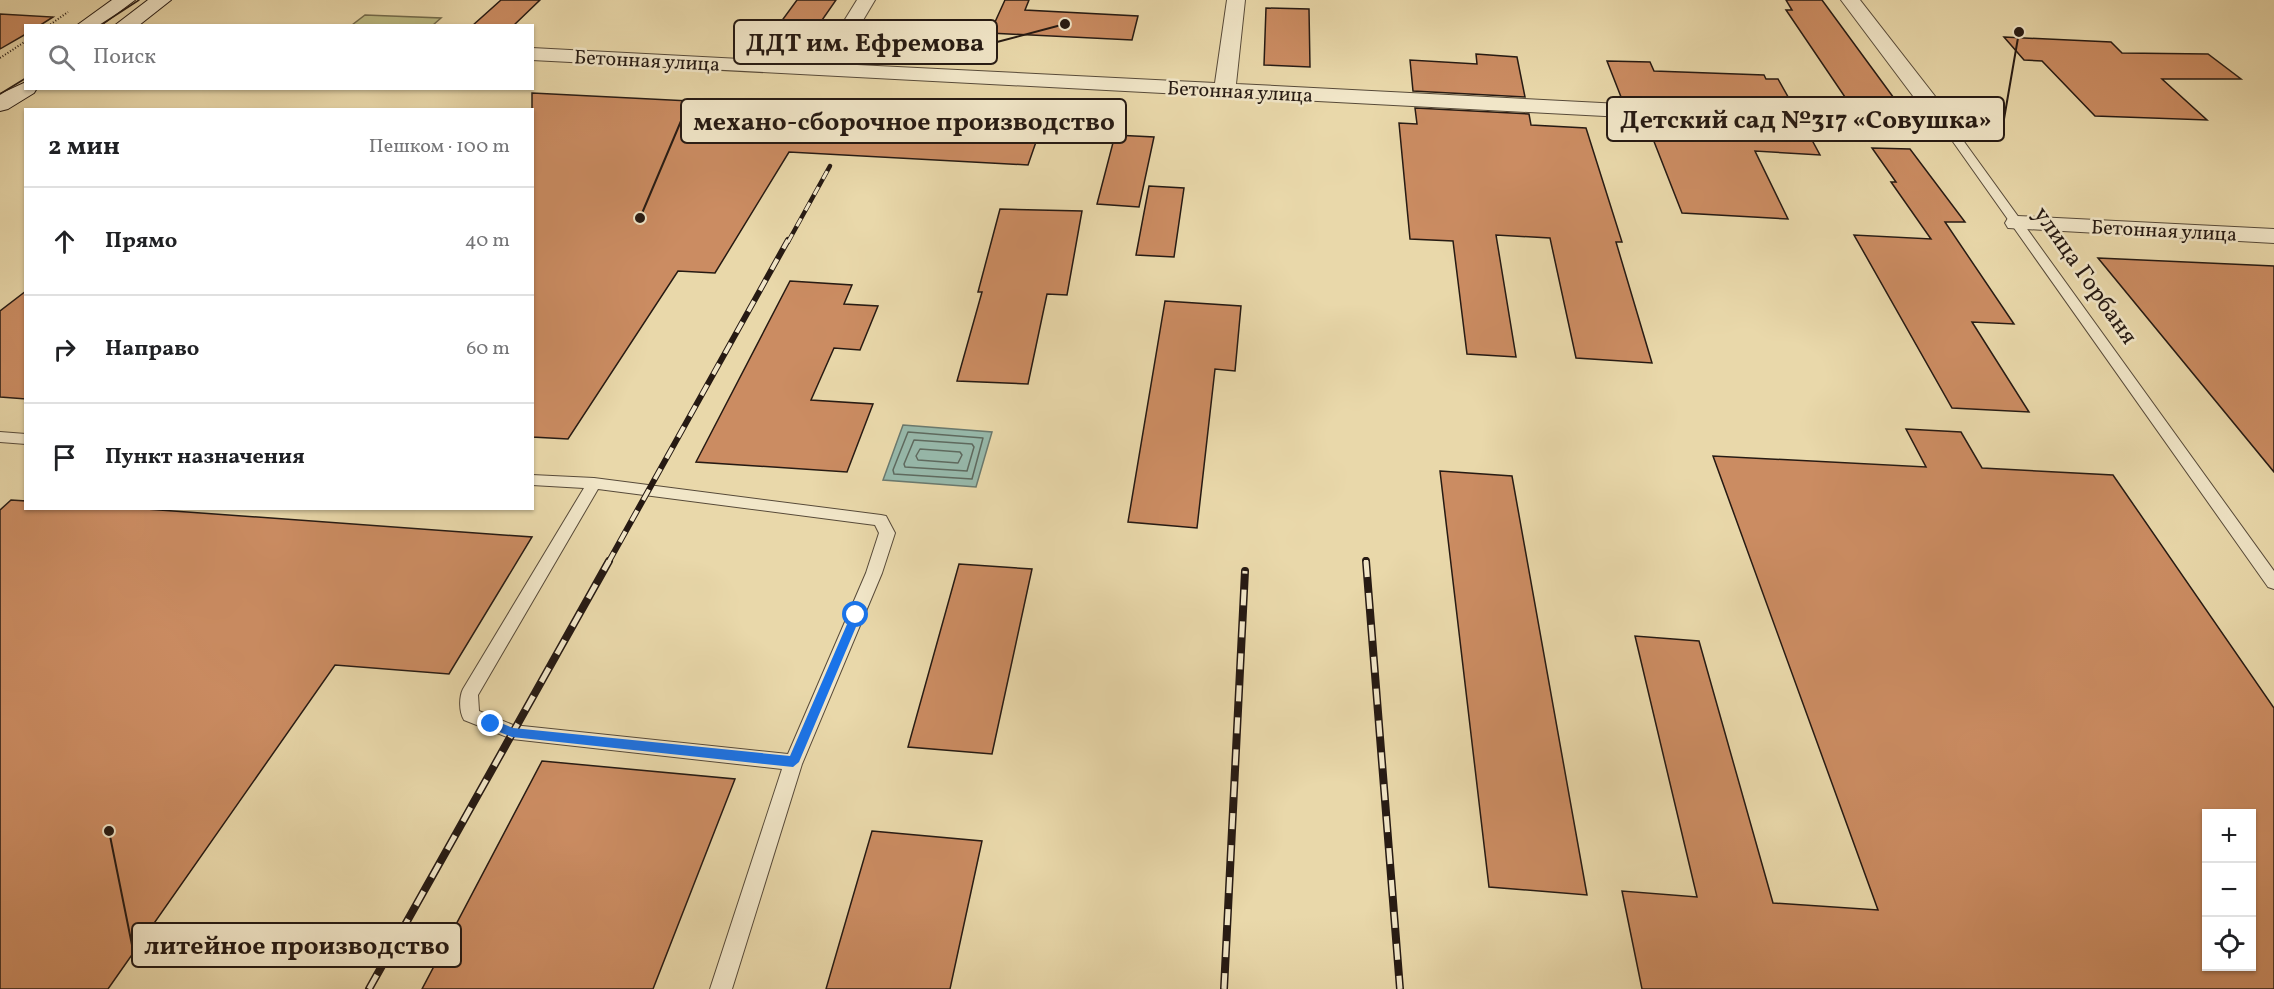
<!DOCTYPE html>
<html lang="ru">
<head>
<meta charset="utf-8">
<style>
  body { margin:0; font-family:Vollkorn,serif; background:#f6f6f6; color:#202124 }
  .controls { position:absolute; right:18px; bottom:18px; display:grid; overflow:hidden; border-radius:0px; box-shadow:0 2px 4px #0004 }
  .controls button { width:54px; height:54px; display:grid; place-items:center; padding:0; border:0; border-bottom:2px solid #e0e0e0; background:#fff; color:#202124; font:30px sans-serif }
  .stop { position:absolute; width:18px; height:18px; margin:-14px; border:4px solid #1a73e8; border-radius:50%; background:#fff }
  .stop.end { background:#1a73e8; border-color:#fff; box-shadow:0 2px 6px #0008 }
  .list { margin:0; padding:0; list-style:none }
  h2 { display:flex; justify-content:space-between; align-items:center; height:78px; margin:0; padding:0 24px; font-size:26px }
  h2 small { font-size:20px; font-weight:400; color:#757577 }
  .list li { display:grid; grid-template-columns:39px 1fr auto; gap:18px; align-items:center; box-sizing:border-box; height:108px; padding:0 24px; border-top:2px solid #e0e0e0 }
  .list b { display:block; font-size:22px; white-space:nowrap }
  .list em { font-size:20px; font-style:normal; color:#757577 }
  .icon { flex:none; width:33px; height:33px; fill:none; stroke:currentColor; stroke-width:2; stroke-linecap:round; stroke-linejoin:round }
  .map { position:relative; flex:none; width:2274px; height:989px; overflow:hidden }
  .search { position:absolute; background:#fff; box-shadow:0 2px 4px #0004; left:24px; top:24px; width:510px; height:66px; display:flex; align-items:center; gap:15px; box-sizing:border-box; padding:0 21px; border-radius:0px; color:#757577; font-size:22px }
  .panel { position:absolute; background:#fff; box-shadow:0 2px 4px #0004; left:24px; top:108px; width:510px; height:402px; border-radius:0px }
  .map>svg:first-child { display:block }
</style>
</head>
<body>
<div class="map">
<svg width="2274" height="989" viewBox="0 0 2274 989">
  <rect width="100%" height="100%" fill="#e9d8aa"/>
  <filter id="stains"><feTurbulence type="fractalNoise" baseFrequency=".00333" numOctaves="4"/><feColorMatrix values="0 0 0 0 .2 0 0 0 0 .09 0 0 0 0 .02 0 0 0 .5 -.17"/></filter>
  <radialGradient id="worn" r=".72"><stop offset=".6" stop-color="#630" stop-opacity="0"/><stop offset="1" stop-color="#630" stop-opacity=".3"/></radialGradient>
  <path fill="#bdbc84" stroke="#726b4c" stroke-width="1.5" d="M365,15l76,3 -8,7h-81z"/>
  <path fill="#97b9ab" stroke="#6a796e" stroke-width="1.5" d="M903,425l89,7 -16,55 -93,-7z"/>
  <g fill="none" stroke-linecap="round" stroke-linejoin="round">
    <path stroke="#5e6a5f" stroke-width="1.5" d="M908,432l75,6 -11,41 -78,-5 -1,-4z
      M914,440l58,4 2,3 -7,24 -62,-4 -1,-3z
      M920,449l40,3 2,3 -4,8 -40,-3 -2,-4z"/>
  </g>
  <path fill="#cb8c62" stroke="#261a13" stroke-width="1.5" fill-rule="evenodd" d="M501,0h39l-27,26h-41z
    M797,0h39l-16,23 6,1 -16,23 -46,-2z
    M1005,0h24l-4,10 113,6 -6,24 -142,-7z
    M1786,0h36l77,105 -50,-2 -63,-93h6z
    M1266,8l43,1 1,58 -46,-2z
    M0,14l53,3 -14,9h-13v8l-26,15z
    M2004,37l107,5 11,11 86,1 33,25h-79l45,41 -112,-4 -53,-55 -18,-1z
    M1476,54l41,3 8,40 -112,-6 -3,-31 67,4z
    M1607,61l43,1 4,9 110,4 2,4h12l18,32 -173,-9z
    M532,93l512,26 -16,46 -239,-13 -74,121 -37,-2 -110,168 -36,-2z
    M1415,108l114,6 2,11 55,3 36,114h-6l36,121 -76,-5 -26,-120 -54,-3 20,122 -49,-3 -14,-113 -43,-2 -11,-116 18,1z
    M1631,120l175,9 14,26 -65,-4 33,68 -106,-6 -29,-74 -15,-1z
    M1115,135l39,2 -15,70 -42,-3z
    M1872,148l38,1 55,73h-20l69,102 -42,-2 57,90 -77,-4 -98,-173 77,4 -40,-57h5z
    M1149,186l35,2 -10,69 -38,-2z
    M1000,209l82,2 -15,84 -20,-1 -19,90 -71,-3 25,-89h-4z
    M2098,258l176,8v206z
    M790,281l62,4 -8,19 34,2 -18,44 -26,-2 -23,52 62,4 -26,68 -151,-10z
    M26,291v108l-26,-2v-86z
    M1165,301l76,5 -6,65 -20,-2 -18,159 -69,-6z
    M1906,429l55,3 21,36 131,7 161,233v281h-632l-20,-98 75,6 -62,-261 64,5 74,262 105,7 -165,-454 213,11zM2206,813h46v153h-46z
    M1440,471l72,5 75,419 -98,-8z
    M11,500l15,1v7h106l400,29 -83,137 -114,-9 -227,324h-108v-479z
    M959,564l73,5 -40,185 -84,-7z
    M542,761l193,18 -82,210h-231z
    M872,831l110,10 -32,148h-124z"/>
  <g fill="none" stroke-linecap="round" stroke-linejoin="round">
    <defs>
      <path id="service" d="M1948,124l4,1 322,446v18l-6,-2 -324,-458v-4z
        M0,432l26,2v10l-26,-2z
        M532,475l62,3 287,37 5,1 9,17 -13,40 -80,191 -70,225h-22l72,-220 -270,-30 -48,-19c-5,-8 -5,-23 -1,-31l121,-201 -52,-3zM598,489l277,36 4,8 -13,40 -78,181 -275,-29 -34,-14 -1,-16z"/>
      <path id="minor" d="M857,0h18l-38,64 378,19 12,-83h18l-9,84 695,36 -90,-120h19l99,127 -3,5 -8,2 -1416,-74v-12l286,15z
        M2017,216l257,13v14l-266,-15 -3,-5 3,-5z"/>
      <path id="secondary" d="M112,0h23l-35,26h-24z
        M148,0h23l-33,26h-24z
        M26,82v6h11l-3,5 -26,16 -8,2v-17z"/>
    </defs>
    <use href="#service" stroke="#574a39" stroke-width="2"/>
    <use href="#minor" stroke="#574a39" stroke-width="2"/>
    <use href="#secondary" stroke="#261a13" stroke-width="2"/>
    <path stroke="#261a13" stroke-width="2" stroke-dasharray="1 2" stroke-linecap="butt" d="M48,26l20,-14
      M0,58l26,-17"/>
    <use href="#service" fill="#f1e6c8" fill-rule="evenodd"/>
    <use href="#minor" fill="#f1e6c8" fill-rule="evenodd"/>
    <use href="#secondary" fill="#f1e6c8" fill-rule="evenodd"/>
    <path stroke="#261a13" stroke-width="1.5" d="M99,26l40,-26
      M0,94l26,-16"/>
    <defs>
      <path id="rail-far2" d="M788,242l42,-76"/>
      <path id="rail-far1" d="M1366,560v3
        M608,563l180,-323"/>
      <path id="rail" d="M1366,561l34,428
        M369,989l240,-428
        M1224,989l21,-418"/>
    </defs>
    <use href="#rail-far2" stroke="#261a13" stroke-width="4.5"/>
    <use href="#rail-far1" stroke="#261a13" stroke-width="6"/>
    <use href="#rail" stroke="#261a13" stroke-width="8"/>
    <use href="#rail-far2" stroke="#f1e6c8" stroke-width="3" stroke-dasharray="9" stroke-linecap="butt"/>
    <use href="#rail-far1" stroke="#f1e6c8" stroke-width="4" stroke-dasharray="12" stroke-linecap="butt"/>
    <use href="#rail" stroke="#f1e6c8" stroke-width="5" stroke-dasharray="16" stroke-linecap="butt"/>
  </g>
  <path fill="#1a73e8" d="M856,611l5,4 -62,147 -6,5 -281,-30 -25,-10 -2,-3 6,-5 22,9 277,28 61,-141z"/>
  <g text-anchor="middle" stroke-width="5" stroke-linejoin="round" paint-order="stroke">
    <g font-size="20" fill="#261a13" stroke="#f1e6c8">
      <text transform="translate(647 60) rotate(3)" y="7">Бетонная улица</text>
      <text transform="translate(1240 91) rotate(3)" y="7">Бетонная улица</text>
      <text transform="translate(2164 230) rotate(3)" y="7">Бетонная улица</text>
    </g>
    <g font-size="24" fill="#261a13" stroke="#f1e6c8">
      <text transform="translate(2086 275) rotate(55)" y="8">улица Горбаня</text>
    </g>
  </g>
  <path fill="none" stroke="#261a13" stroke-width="2" d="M1065 24L997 42M2019 32L2004 119M640 218L681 121M109 831L132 945"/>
  <g fill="#261a13" stroke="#f1e6c8" stroke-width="2">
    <circle cx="1065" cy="24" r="6"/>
    <circle cx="2019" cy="32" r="6"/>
    <circle cx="640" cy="218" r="6"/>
    <circle cx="109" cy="831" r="6"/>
  </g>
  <g fill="#f1e6c8" stroke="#261a13" stroke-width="2">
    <rect x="734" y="20" width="263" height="44" rx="6"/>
    <rect x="1607" y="97" width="397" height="44" rx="6"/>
    <rect x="681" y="99" width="445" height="44" rx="6"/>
    <rect x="132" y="923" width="329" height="44" rx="6"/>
  </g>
  <g font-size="26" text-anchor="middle" font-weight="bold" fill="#261a13">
    <text x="865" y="51">ДДТ им. Ефремова</text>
    <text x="1806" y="128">Детский сад №317 «Совушка»</text>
    <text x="904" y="130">механо-сборочное производство</text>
    <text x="297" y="954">литейное производство</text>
  </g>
  <rect width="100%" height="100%" filter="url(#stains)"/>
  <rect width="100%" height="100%" fill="url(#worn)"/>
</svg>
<div class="controls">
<button>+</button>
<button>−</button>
<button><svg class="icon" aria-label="locate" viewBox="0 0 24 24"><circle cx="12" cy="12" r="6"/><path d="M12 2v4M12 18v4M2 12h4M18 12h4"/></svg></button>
</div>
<div class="stop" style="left:856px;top:615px"></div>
<div class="stop end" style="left:491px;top:724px"></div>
<div class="search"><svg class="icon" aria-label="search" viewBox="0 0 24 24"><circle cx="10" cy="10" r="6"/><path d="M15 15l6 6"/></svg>Поиск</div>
<section class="panel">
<h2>2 мин<small>Пешком · 100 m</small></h2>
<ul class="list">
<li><svg class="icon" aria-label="ahead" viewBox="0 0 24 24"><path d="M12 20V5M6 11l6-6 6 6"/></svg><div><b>Прямо</b></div><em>40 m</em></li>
<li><svg class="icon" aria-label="right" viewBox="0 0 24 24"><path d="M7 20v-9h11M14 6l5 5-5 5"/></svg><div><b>Направо</b></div><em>60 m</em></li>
<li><svg class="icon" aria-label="arrive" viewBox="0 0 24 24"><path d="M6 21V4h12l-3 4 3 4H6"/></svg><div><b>Пункт назначения</b></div></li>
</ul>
</section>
</div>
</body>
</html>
